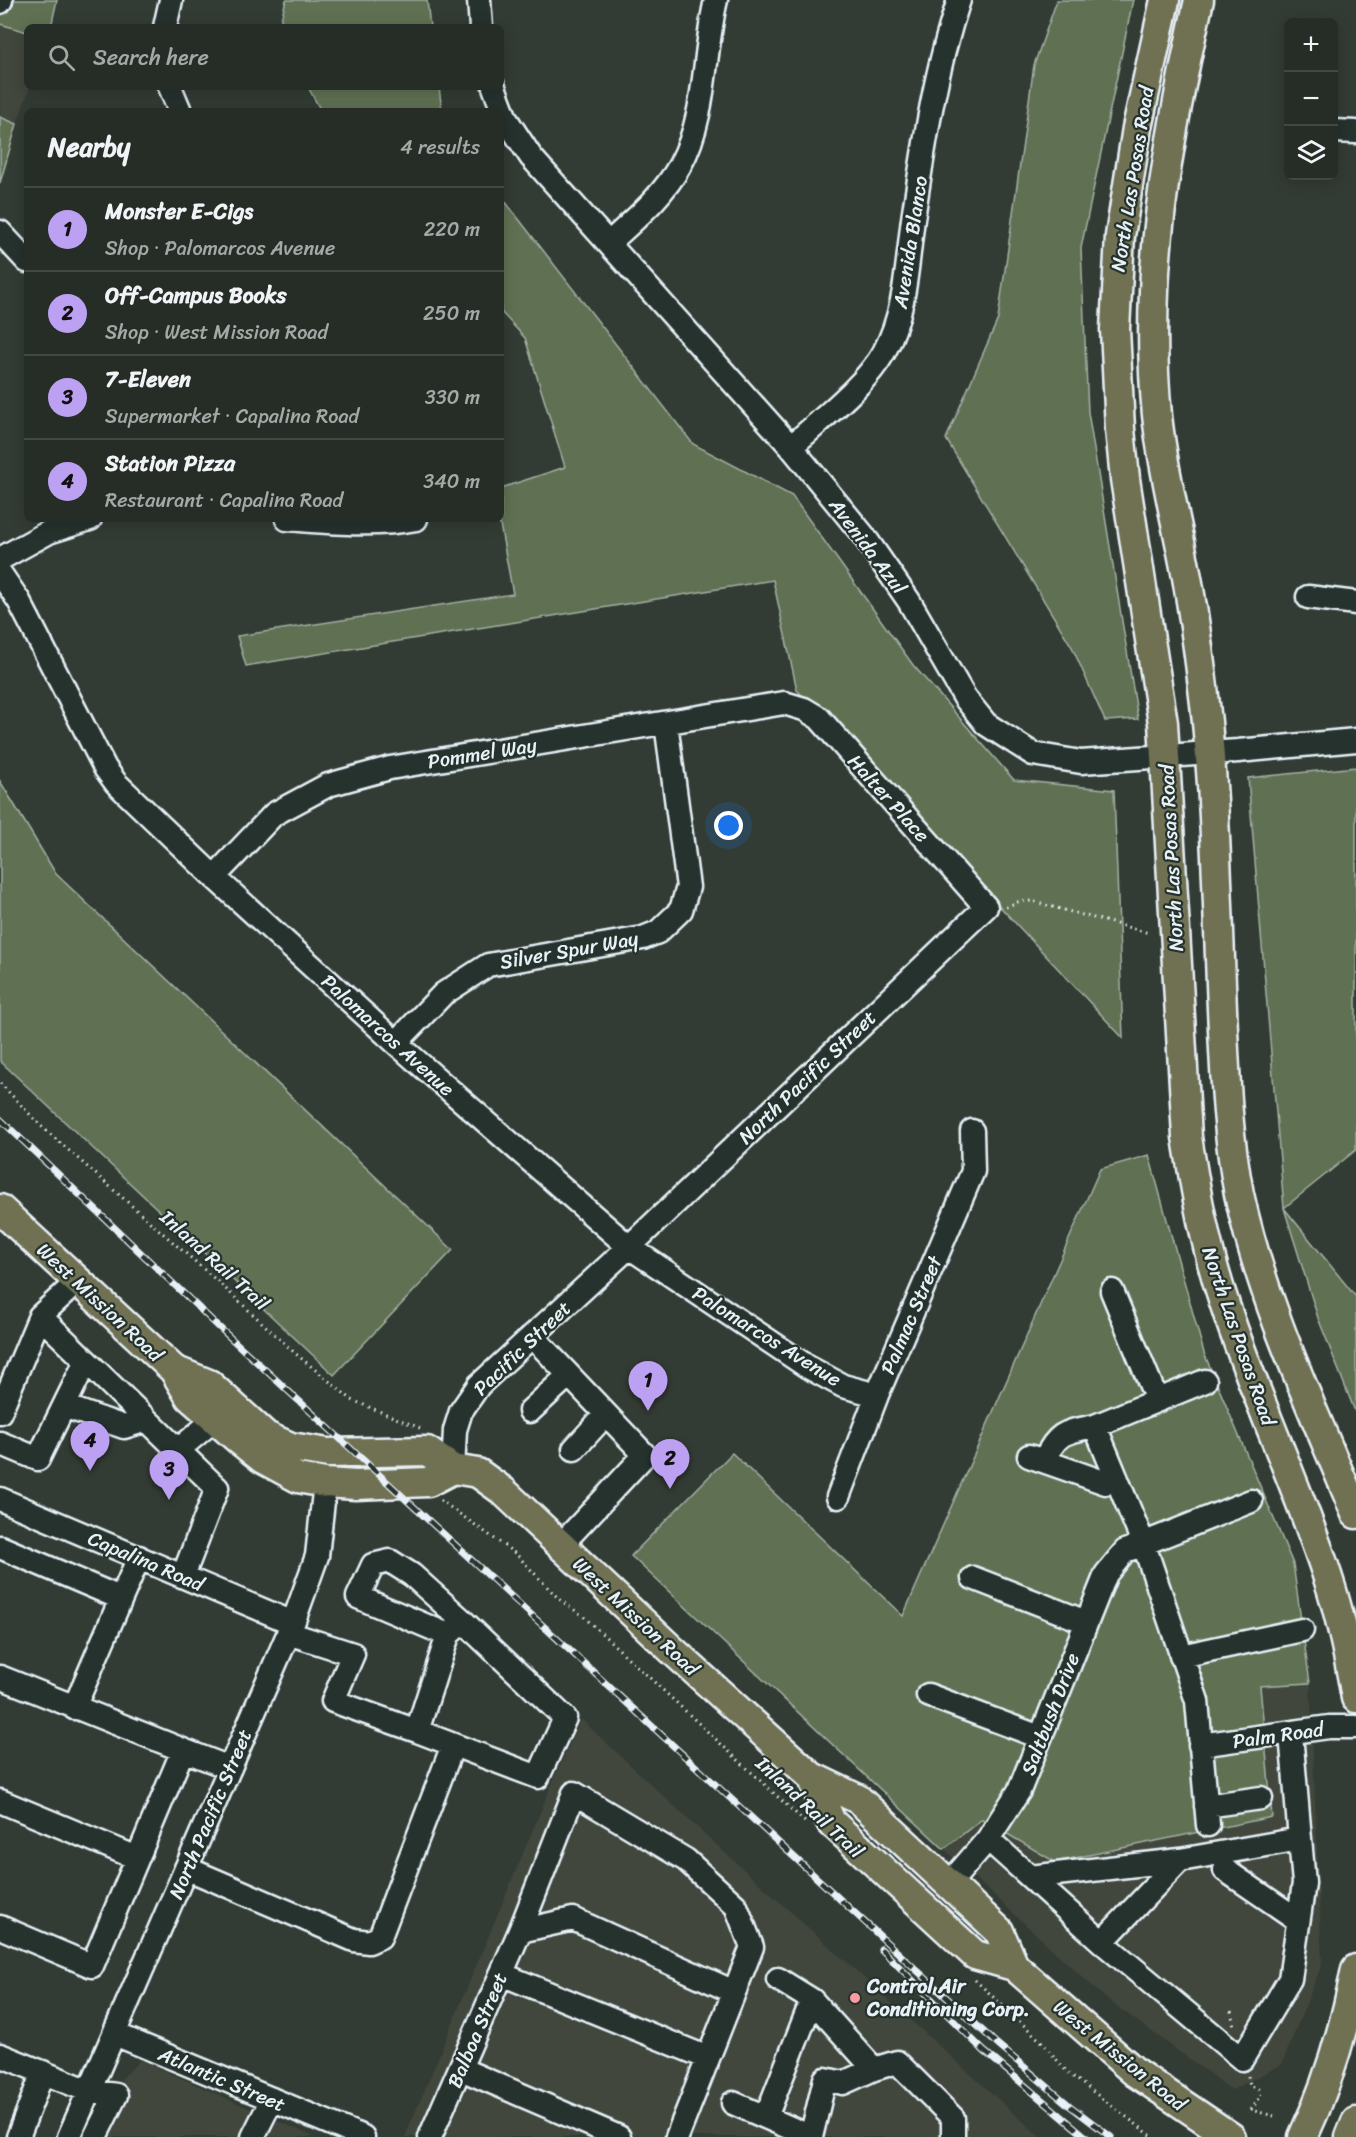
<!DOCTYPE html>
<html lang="en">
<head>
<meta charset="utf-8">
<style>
  body { margin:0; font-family:Sriracha,sans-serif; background:#2e352f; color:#f1f3f6 }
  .controls { position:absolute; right:18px; top:18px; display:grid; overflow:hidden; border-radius:9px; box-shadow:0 3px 15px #0003 }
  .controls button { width:54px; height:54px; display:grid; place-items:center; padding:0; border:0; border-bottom:2px solid #424944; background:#262d27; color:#f1f3f6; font:30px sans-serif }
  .you { position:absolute; left:729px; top:826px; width:21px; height:21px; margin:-15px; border:4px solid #fff; border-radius:50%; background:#1a73e8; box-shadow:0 0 0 9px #1a73e833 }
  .badge { display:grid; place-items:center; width:39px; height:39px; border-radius:50%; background:#bca0f2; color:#111; font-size:20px; font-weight:700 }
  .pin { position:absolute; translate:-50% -50px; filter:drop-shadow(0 2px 3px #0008) }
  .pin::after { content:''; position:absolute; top:32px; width:21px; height:18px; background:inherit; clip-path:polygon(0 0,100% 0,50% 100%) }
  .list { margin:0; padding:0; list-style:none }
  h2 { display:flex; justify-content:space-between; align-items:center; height:78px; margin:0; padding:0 24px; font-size:26px }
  h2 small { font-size:20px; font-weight:400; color:#a4a8a7 }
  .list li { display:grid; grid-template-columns:39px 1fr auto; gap:18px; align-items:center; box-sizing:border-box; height:84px; padding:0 24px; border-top:2px solid #424944 }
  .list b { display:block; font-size:22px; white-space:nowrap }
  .list p { margin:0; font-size:20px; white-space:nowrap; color:#a4a8a7 }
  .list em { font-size:20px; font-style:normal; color:#a4a8a7 }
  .icon { flex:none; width:33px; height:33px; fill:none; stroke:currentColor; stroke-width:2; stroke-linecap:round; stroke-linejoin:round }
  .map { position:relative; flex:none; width:1356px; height:2137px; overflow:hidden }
  .search { position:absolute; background:#262d27; box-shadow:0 3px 15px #0003; left:24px; top:24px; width:480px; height:66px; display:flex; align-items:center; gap:15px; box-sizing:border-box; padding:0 21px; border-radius:9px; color:#a4a8a7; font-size:22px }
  .panel { position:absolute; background:#262d27; box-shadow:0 3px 15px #0003; left:24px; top:108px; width:480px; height:414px; border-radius:9px }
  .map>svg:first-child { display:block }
</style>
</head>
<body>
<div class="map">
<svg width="1356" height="2137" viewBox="0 0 1356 2137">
  <rect width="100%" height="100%" fill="#333c34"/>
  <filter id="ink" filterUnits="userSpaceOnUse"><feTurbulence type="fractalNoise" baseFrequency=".0167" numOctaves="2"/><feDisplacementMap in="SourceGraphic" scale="12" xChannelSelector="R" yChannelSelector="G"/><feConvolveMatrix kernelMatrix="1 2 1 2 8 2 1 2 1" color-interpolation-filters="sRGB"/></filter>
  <g filter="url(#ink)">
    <path fill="#42463c" d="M0,24l27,8v55h3l-13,37 -17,-7z
      M1310,1683l12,281 -40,100 -50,26 -128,-93 -160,-148 38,-30 73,43 217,-46 -12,-131z
      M581,1719l108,101 351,317h-635l151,-363z
      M140,2060l174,77h-232l10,-27z"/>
    <path fill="#617153" stroke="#a4b1a6" stroke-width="1.5" d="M0,0h57l-6,27h-24v5l-27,-8z
      M286,0h141l3,27h-151z
      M1057,0h76l-52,248 7,164 50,307 -33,2 -33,-74 -126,-208 52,-120 36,-254z
      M308,87h131l3,24h-121z
      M0,117l17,7 -17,59z
      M501,196l192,248 99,52 121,169 101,115 100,10 9,248 -326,-348 -24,-110 -527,86 -9,-30 276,-42 -14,-75h2v-31l64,-21 -40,-129 -24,-26z
      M1356,767v383l-72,58 72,89v117l-38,-96 -34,-110 -36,-430z
      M0,781l56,93 397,376 -119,125 -334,-314z
      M1149,1155l55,198 89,211 17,119 -50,3 12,131 -217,45 -73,-43 -38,30 -313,-293 101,-103 171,163 197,-447z"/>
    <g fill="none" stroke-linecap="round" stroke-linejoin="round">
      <defs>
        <path id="minor" d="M479,0l2,27
          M0,2l1,-2
          M165,27l6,-27
          M170,87l10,24
          M494,87l12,32 25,38 260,290 73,89 45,65 56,97 21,26 47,30 48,8 157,-11 118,-11
          M1334,131l22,1
          M0,232l27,29
          M609,243c26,-24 54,-47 71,-78 27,-48 23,-112 36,-165
          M791,447c29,-27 74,-61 93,-95 22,-40 23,-89 29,-133 11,-74 22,-148 46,-219
          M287,519c42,3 86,8 129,0
          M0,559l49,-27 41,-13
          M0,573l19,28 86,167 11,15 98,94 182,166 233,204 179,120 35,19 34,9
          M1308,597l48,6
          M214,877l60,-63 54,-29 62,-17 394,-65 20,6 15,9 167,189 -357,340 -150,138 -18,26 -6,19 -2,39
          M396,1043l47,-49 45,-29 155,-27 15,-6 23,-22 7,-23 -22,-164
          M1112,1291l45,109
          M40,1316l177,172 -34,88
          M532,1336l113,119 -84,90
          M1205,1381l-110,45 49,119 53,156 11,124
          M64,1406l60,21 23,-7
          M530,1411l39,-36
          M0,1412l40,-96 38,-35
          M0,1443l38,16 48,-98
          M574,1449l32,-35
          M178,1450l37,-31
          M1029,1456l77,27 11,-4
          M1044,1461c13,-29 21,-29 51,-35
          M838,1497l39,-102 96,-224 -1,-40
          M0,1499l293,124
          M0,1547l120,51
          M973,1578l113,44
          M288,1633l65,21 -20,47 84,30 31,-96 -90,-38 15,-32 17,-4 22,14 51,46 -15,14
          M1181,1656l121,-26
          M0,1677l183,73 -91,216 -92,-39
          M928,1695l112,42
          M74,1708l65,-151
          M417,1731l121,46 27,-59 -102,-97
          M1200,1745l129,-18h27
          M183,1750l47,18
          M0,1801l137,57
          M1206,1806l55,-8
          M988,1839l114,103 140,117 48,-80 14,-96 -4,-44
          M186,1868l168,72 15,2 11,-5 73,-192
          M1225,1870l73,50
          M1030,1877l150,-17 120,-21 -9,-105
          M949,1884l39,-45 31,-48 87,-217 19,-23 126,-50
          M520,1931l53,-12 161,73
          M1102,1942l78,-82
          M501,1974l207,84
          M778,1979l34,21
          M115,2034l248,103
          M0,2055l89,36 27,4 -21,42
          M461,2069l158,68
          M733,2103l78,34
          M766,2117l46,-117 62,69 23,-7 56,56v19
          M18,2137l25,-65
          M69,2137l224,-514 24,-67 8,-73
          M253,2137l19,-38
          M430,2137l90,-206 54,-138 112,67 50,46 16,41 -75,190
          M811,2137l14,-58 18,4 31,-14"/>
        <path id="major" d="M1165,0l-28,128 -17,108 -5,93 5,100 5,50 38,244 24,414c9,57 19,113 38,168 30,92 73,181 103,273 13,39 21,79 28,120
          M1199,0c-31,139 -56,272 -42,415 6,57 21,112 31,168 8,46 14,93 19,139 9,95 11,191 15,287 3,61 5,124 17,185 24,111 74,215 117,320
          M0,1209l174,161 16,27 49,43 24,19 35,19 27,5 31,2 72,-3 25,-13
          M174,1370l35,14 57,52 25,11 37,6 99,-2 26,18 25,4 25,18 169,159 140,127 46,22 141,132 15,35
          M812,1777l19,45 144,133 39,11 122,107 95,64
          M1303,2137c25,-53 42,-111 53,-168
          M1350,2137l6,-15"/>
      </defs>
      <use href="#minor" stroke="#e8f1f8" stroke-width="27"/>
      <use href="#major" stroke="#e8f1f8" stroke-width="33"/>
      <path stroke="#e8f1f8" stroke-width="3" stroke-dasharray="1.5 4.5" stroke-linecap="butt" d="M1006,907l12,-5 13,-1 118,32
        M0,1083l41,43 175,154 80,74 56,46 68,28
        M440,1500l76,54 44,46 23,16 222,206
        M975,1980l67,62 25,30 86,65
        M1231,2011l3,15
        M1248,2076l2,9 9,4 2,7 -10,14 23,6"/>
      <use href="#minor" stroke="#26332d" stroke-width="22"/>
      <use href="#major" stroke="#706f52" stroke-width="28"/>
      <defs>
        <path id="rail" d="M0,1119l222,211 775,714 73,62 41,31
          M881,1949l103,102 102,86"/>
      </defs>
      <use href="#rail" stroke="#e8f1f8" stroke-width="7"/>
      <use href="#rail" stroke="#26332d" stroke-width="4.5" stroke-dasharray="14" stroke-linecap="butt"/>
    </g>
  </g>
  <circle fill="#ff9aa2" stroke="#26332d" stroke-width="2" cx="855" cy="1998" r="6"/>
  <g text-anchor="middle" stroke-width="4.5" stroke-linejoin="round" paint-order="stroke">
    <g font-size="20" fill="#e8f1f8" stroke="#26332d">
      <text transform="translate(1132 179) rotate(-81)" y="7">North Las Posas Road</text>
      <text transform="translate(910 242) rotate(-81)" y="7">Avenida Blanco</text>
      <text transform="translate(868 546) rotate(53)" y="7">Avenida Azul</text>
      <text transform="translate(482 753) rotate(-9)" y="7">Pommel Way</text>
      <text transform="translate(889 798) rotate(48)" y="7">Halter Place</text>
      <text transform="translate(1171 858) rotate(-93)" y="7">North Las Posas Road</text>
      <text transform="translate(569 950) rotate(-10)" y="7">Silver Spur Way</text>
      <text transform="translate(388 1035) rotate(42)" y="7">Palomarcos Avenue</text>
      <text transform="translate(807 1077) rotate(-44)" y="7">North Pacific Street</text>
      <text transform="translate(215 1260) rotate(42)" y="7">Inland Rail Trail</text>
      <text transform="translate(100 1302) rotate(43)" y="7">West Mission Road</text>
      <text transform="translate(911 1315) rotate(-67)" y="7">Palmac Street</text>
      <text transform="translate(767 1336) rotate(32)" y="7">Palomarcos Avenue</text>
      <text transform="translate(1239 1336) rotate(71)" y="7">North Las Posas Road</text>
      <text transform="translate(522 1348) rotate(-44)" y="7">Pacific Street</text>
      <text transform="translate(146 1561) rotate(23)" y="7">Capalina Road</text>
      <text transform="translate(636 1616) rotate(43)" y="7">West Mission Road</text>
      <text transform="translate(1050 1714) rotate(-69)" y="7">Saltbush Drive</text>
      <text transform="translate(1278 1735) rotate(-8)" y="7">Palm Road</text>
      <text transform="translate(810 1807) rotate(43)" y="7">Inland Rail Trail</text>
      <text transform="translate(210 1814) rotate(-67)" y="7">North Pacific Street</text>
      <text transform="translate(477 2030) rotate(-67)" y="7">Balboa Street</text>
      <text transform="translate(1120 2055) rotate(39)" y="7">West Mission Road</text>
      <text transform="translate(222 2079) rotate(23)" y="7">Atlantic Street</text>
    </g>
    <g font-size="20" font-weight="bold" fill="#e8f1f8" stroke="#26332d" text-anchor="start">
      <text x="867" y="1993">Control Air<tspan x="867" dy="23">Conditioning Corp.</tspan></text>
    </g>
  </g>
</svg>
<div class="controls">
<button>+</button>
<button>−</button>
<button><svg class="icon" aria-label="layers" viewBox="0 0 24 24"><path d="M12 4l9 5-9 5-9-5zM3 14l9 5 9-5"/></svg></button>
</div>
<div class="you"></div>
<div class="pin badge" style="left:648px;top:1411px">1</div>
<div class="pin badge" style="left:670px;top:1489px">2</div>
<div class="pin badge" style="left:169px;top:1500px">3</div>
<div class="pin badge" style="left:90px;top:1471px">4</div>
<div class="search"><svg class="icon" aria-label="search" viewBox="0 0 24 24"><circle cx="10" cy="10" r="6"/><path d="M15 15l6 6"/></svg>Search here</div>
<section class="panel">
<h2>Nearby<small>4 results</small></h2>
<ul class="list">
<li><span class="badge">1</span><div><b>Monster E-Cigs</b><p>Shop · Palomarcos Avenue</p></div><em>220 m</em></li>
<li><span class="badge">2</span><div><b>Off-Campus Books</b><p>Shop · West Mission Road</p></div><em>250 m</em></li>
<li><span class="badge">3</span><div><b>7-Eleven</b><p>Supermarket · Capalina Road</p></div><em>330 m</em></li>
<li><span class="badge">4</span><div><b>Station Pizza</b><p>Restaurant · Capalina Road</p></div><em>340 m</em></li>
</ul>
</section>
</div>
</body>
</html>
